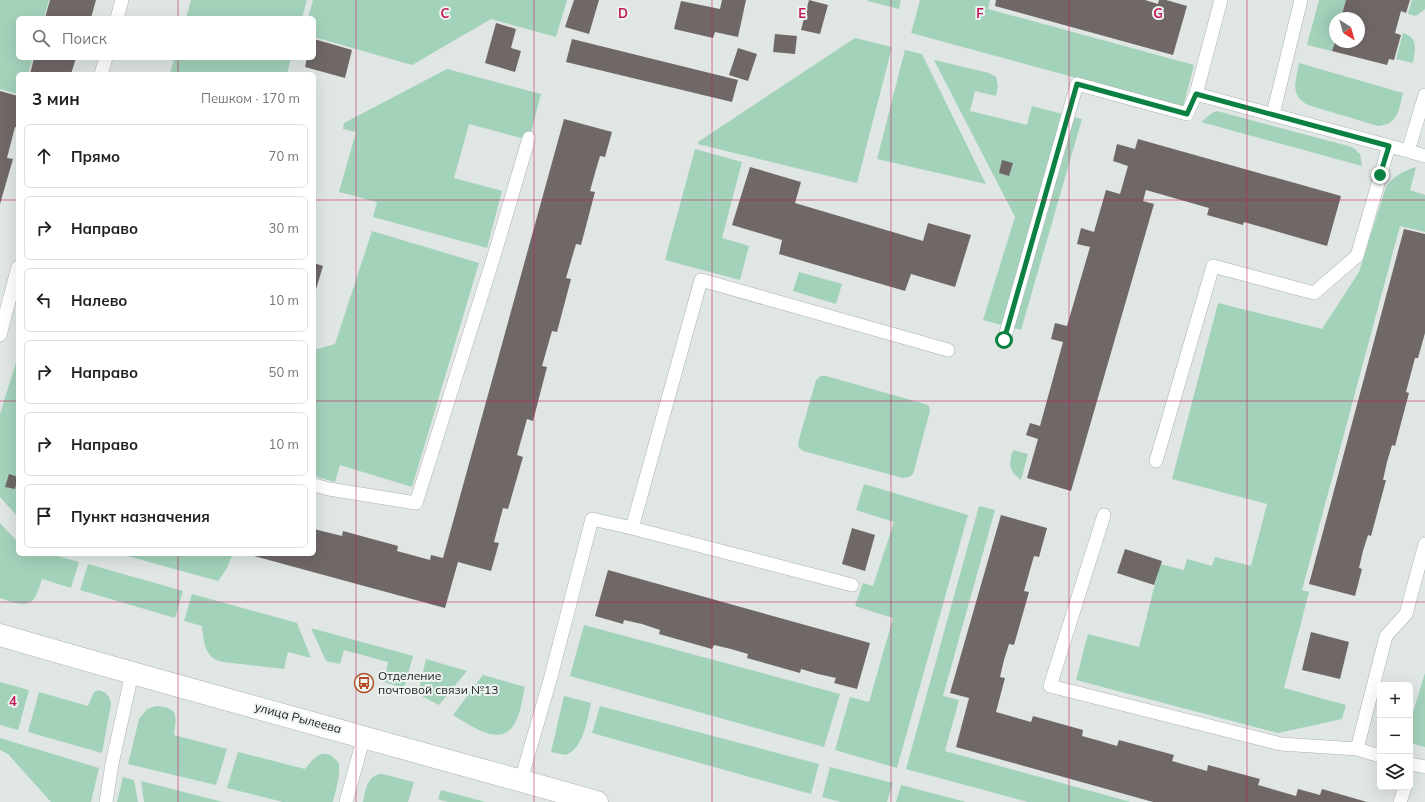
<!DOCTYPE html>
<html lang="ru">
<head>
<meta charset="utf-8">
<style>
  body { margin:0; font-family:Mulish,sans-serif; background:#f6f6f6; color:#202124 }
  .controls { position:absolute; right:12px; bottom:12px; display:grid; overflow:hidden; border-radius:6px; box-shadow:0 4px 16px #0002 }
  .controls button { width:36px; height:36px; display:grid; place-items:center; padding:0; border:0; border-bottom:1px solid #e0e0e0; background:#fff; color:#202124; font:20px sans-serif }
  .compass { position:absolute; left:1329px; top:12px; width:36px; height:36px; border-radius:50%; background:#fff; box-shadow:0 4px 16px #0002; rotate:143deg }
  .stop { position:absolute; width:12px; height:12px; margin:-9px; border:3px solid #0b8043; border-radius:50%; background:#fff }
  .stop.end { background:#0b8043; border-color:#fff; box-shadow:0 1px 4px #0008 }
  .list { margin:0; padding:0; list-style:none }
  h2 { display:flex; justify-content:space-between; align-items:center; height:52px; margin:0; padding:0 16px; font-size:17px }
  h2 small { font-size:13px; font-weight:400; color:#757577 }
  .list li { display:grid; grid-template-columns:26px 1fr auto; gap:12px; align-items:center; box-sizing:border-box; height:64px; margin:0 8px 8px; padding:0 8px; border:1px solid #e0e0e0; border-radius:6px }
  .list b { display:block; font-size:15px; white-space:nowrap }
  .list em { font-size:13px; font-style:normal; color:#757577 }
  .icon { flex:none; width:22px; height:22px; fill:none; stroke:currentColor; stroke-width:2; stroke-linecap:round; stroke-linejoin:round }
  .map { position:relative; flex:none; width:1425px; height:802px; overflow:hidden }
  .search { position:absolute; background:#fff; box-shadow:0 4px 16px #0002; left:16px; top:16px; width:300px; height:44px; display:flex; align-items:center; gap:10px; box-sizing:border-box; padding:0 14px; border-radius:6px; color:#757577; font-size:15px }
  .panel { position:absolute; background:#fff; box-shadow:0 4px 16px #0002; left:16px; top:72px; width:300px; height:484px; border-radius:6px }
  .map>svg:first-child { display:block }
</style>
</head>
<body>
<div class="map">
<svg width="1425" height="802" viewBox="0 0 1425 802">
  <rect width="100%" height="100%" fill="#dfe6e3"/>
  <path fill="#a3d2bb" d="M0,0h49l-5,18h-26v40h15l-5,16h-10v20l-18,-5z
    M191,0h116l-5,18h-116z
    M313,0h254l-11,37 -65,-18 -79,46 -98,-28v-19h-6z
    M868,0h33l-2,9 -31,-8z
    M920,0h70l-2,9 206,56 -11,42 -272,-74z
    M1319,0h27l-5,18h-6v23l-3,10 -25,-6z
    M1412,0h13v9l-9,7 -8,-2z
    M1403,33c16,5 12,17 10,30l-17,-4z
    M855,38l37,9 -35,136 -159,-39v-2z
    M905,50l17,4 64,130 -109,-25z
    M174,58h117l-4,16h-117z
    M934,60l55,13 7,4 2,8 -2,11 -21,-5 -5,20 57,14 5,-19 50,13 -61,211 -38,-10 32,-103z
    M1299,63l104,30c-4,17 -5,31 -25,33l-70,-21c-19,-10 -12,-24 -9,-42z
    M447,69l94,25 -12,46 -60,-16 -15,54 48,13 -15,57 -114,-31 4,-15 -38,-10 17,-60 -13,-3 1,-6z
    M1217,111l135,36 8,7 2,12 -161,-44 11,-9z
    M695,149l47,13 -20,76 27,8 -9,34 -75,-20z
    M1416,167l-6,23 15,5v37l-25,-6 -98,364 7,2 -25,96 62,17 -4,14 -64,14 -202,-53 12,-46 51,13 21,-83 24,6 3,-11 25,7 3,-9 36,9 16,-62 -95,-25 46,-176 104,26 37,-57 27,-85c8,-11 17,-16 30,-20z
    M372,231l107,32 -67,224 -72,-22 -5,17 -21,-6v-126l21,-6z
    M799,272l43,12 -6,20 -43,-13z
    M18,356v161l-18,-20v-83z
    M821,376h5l99,28 4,2 1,5 -17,63 -4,3 -6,1 -100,-27 -4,-3 -1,-5 18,-63z
    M1013,450l15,4 -7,26c-12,-9 -13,-16 -8,-30z
    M864,484l104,31 -71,253 -62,-18 15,-53 19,5 24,-84 -38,-12 8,-23 10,3 21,-64 -38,-12z
    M979,506l16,4 -52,186 16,4 -14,51 186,51h-103l-122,-33z
    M0,523l18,19v12h32l29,8 -8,26 -29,-9c-2,6 -4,13 -7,18 -7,13 -25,4 -35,1z
    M120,554h103l9,2 -6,14 -8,11z
    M88,564l95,27 -8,27 -95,-28z
    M192,594l105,29 14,35 -23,-6 -4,17 -61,-7c-19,-4 -19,-20 -21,-36l-18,-5z
    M584,625l256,69 -16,53 -254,-71z
    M311,628l102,28 -9,32 -20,-6 4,-20 -44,-12 -4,14 -14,-3z
    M426,659l41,12 -28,34 -21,-11z
    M1425,673v74l-15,-4v-21z
    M483,675l42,12c-3,11 -4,26 -10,36 -14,26 -45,2 -62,-8z
    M0,682l29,8 -11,40 -18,-5z
    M99,690c8,3 11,6 12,14l-9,49 -74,-21 11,-40 49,14 6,-14z
    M564,696l27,7c-4,18 -7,44 -25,52l-15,-3z
    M156,706c24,2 20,10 18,29l53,14 -11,36 -88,-21 11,-45 8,-10z
    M600,706l219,58 -8,30 -219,-61z
    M0,738l99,30 -8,34h-40l-43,-48 -8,-4z
    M238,752l67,17c7,-9 18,-23 30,-10 3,3 4,4 4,8 1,12 -4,24 -6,35h-50l-56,-14z
    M830,767l63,16 -6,19h-46l-19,-5z
    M382,774l32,8 -6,20h-45c3,-13 4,-27 19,-28z
    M123,777l11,3 4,22h-21z
    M141,781l82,21h-79z
    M901,785l65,17h-70z
    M441,790l44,12h-37l-10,-3z"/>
  <path fill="#6f6866" d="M50,0h46l-5,18h-46z
    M574,0h25l-10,34 -24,-7z
    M722,0h24l-8,37 -23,-5 -2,6 -39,-9 7,-28 39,8z
    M809,0l19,5 -8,29 -19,-4z
    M996,0h149l13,4 1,-4h7l21,6 -14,49 -178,-49z
    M1346,0h64l-4,13 -5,-2 -6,22 6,2 -7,25 -5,-1 -2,6 -55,-14 3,-9h24v-24h-18z
    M496,23l20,6 -5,19 10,3 -6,21 -30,-9z
    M775,34l22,2 -2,18 -22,-2z
    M314,39l38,11 -7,28 -40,-11 2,-9h7z
    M572,39l166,41 -6,22 -166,-40z
    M738,48l19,6 -9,27 -19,-6z
    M34,58h42l-5,16h-41z
    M0,91l18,5v32l-3,-1 -8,31 6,1 -13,45z
    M564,119l48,13 -7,25 -5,-1 -5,17 -5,18 5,1 -14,53 -5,-1 -10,34 5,1 -14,53 -5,-1 -10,35 5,1 -14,54 -6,-2 -10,36 6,2 -15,52 -5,-1 -9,34 5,1 -8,28 -33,-9 -13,46 -198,-54h67v-25l28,7 1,-5 55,15 -1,5 33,9 1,-5 12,3z
    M1138,139l203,57 -14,50 -83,-24 -1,3 -36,-10 2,-7 -63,-18 -3,11 11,3 -83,287 -44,-13 11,-39 -12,-4 4,-12 10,3 23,-84 -12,-3 4,-16 12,3 23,-79 -13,-3 4,-16 13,4 12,-42 14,4 8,-28 -15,-5 4,-17 18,5z
    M1002,160l11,3 -4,13 -10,-3z
    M750,167l51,15 -6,21 128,38 5,-18 43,12 -16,52 -44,-13 -6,17 -126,-37 3,-14 -50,-15z
    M1404,229l21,5v99l-7,25h-3l-9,34 3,1 -14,53 -3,-1 -5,17 -4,18h3l-15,56 -3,-1 -5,16 -4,17 3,1 -7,27 -46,-12z
    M314,263l9,3 -9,30z
    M9,474l9,3 -3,12 -10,-2z
    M1001,515l46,13 -8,29 -5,-1 -10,35 5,1 -15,53 -5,-1 -5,16 -4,17 5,1 -9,34 35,10 2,-6 50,14 -1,6 18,5 17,5 2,-6 55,15 -2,6 35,10 1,-6 52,14 -2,6 38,11 2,-7 22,6 2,-6 45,13h-214l-197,-55 13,-49 -19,-5z
    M852,528l23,7 -10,36 -23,-7z
    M1125,549l37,12 -8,24 -37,-12z
    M608,570l262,73 -13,46 -23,-6 2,-5 -18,-4 -17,-5 -1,4 -53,-15 1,-4 -17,-5 -17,-4 -2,4 -53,-15 1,-4 -18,-6 -18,-4 -1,4 -28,-8z
    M1311,632l38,10 -9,37 -38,-9z"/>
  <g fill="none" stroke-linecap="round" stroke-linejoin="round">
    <defs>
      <path id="service" d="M1221,0l-25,94 212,57
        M117,18l5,-18
        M101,74l5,-16
        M1425,95l-17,56 17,5
        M1273,114l28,-114
        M0,335l18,-68
        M1004,340l73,-256 110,30 9,-20
        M1156,461l57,-195 101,27 43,-37 32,-110
        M314,485l15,4 87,14 78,-247 35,-118
        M1104,515l-54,171 231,58 76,5 23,7
        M632,528l220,57
        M1357,749l29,-113 20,-22 19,-70
        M1410,764l15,3
        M521,780l29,-100 42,-161 40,9 69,-248 247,70
        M106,802l6,-38 20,-91
        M346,802l18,-66
        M1400,802l5,-15"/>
      <path id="secondary" d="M0,635c198,58 398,111 597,167"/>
    </defs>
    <use href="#service" stroke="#abb1ae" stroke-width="14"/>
    <use href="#secondary" stroke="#abb1ae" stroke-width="23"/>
    <use href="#service" stroke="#fff" stroke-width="13"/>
    <use href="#secondary" stroke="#fff" stroke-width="22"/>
  </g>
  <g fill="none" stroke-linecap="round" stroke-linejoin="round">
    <path stroke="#0b8043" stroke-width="5" d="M1004,340l73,-256 110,30 9,-20 193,52 -9,29"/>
  </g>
  <path fill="none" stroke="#c2185b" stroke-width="1" stroke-opacity="0.55" d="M178,0v18M356,0v802M534,0v802M712,0v802M891,0v802M1069,0v802M1247,0v802M178,58v16M0,200h18M314,200h1111M0,401h18M314,401h1111M178,554v248M0,602h1425"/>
  <defs>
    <symbol id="bus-ring" viewBox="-11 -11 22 22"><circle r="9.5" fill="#edf4f0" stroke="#b24b24" stroke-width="1.5"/><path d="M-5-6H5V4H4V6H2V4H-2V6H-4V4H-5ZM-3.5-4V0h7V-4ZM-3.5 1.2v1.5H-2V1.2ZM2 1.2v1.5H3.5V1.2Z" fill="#b24b24"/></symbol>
  </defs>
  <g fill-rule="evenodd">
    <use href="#bus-ring" x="353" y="672" width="22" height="22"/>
  </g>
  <g text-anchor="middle" stroke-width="4" stroke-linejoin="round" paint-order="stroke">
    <g font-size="12" fill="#202321" stroke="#edf4f0" text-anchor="start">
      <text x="378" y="680">Отделение<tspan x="378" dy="14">почтовой связи №13</tspan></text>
    </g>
    <g font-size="12" fill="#202321" stroke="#edf4f0">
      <text transform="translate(298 718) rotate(15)" y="4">улица Рылеева</text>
    </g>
  </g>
  <g font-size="13" text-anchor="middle" font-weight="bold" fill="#c2185b" stroke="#edf4f0" stroke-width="4" stroke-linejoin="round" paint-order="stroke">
    <text x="445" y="18">C</text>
    <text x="623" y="18">D</text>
    <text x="802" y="18">E</text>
    <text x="980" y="18">F</text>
    <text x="1158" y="18">G</text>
    <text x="13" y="706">4</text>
  </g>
</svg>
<div class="controls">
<button>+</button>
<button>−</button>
<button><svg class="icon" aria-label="layers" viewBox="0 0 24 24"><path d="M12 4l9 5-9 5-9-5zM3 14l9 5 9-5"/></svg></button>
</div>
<svg class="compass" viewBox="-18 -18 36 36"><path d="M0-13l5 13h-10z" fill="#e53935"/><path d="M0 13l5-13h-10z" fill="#757577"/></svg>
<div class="stop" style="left:1004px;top:340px"></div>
<div class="stop end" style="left:1380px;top:175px"></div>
<div class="search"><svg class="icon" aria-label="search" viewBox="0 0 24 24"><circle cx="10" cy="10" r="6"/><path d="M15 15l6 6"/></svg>Поиск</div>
<section class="panel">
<h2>3 мин<small>Пешком · 170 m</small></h2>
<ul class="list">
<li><svg class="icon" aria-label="ahead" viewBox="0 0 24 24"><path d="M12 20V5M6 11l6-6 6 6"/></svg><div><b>Прямо</b></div><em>70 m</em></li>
<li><svg class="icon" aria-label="right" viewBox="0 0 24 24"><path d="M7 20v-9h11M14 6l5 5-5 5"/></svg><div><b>Направо</b></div><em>30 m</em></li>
<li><svg class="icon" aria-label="left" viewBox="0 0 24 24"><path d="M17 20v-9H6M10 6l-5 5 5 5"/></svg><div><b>Налево</b></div><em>10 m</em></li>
<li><svg class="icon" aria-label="right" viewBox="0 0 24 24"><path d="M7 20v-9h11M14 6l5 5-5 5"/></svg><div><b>Направо</b></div><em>50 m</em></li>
<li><svg class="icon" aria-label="right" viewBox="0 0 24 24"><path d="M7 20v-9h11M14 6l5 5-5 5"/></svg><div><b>Направо</b></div><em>10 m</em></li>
<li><svg class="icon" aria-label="arrive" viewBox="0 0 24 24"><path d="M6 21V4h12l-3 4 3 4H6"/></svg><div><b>Пункт назначения</b></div></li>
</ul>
</section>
</div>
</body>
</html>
